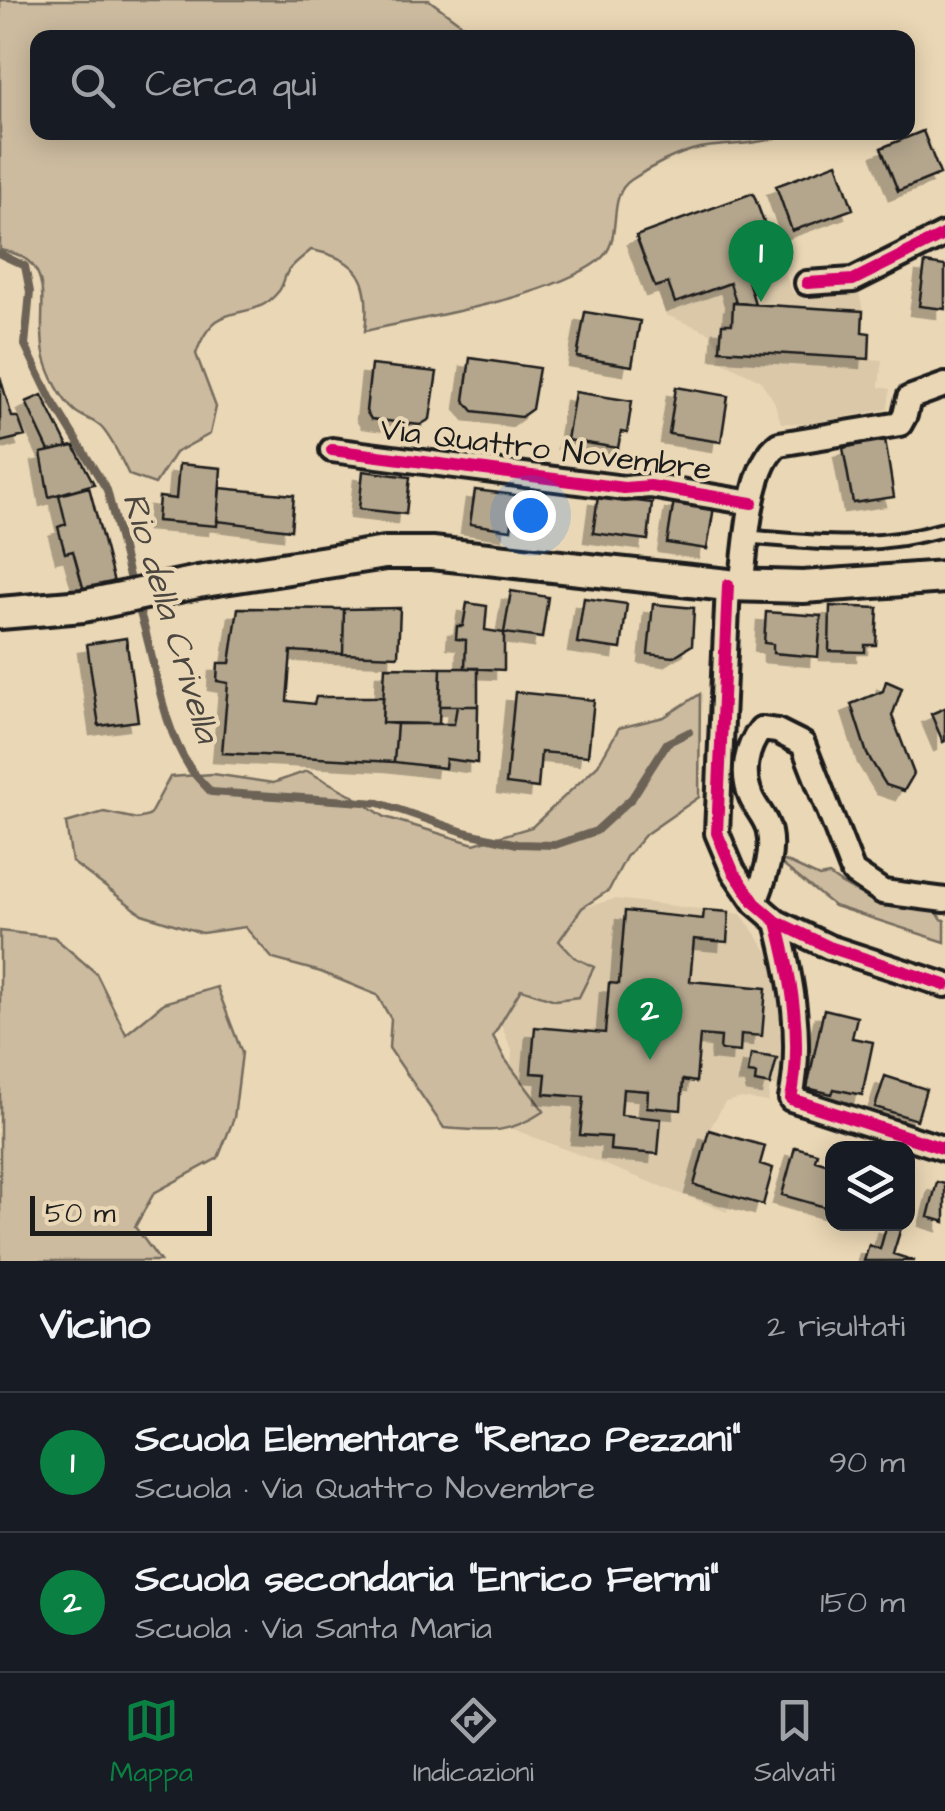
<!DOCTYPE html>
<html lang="it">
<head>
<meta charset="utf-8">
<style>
  body { margin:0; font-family:"Architects Daughter",sans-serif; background:#242831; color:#f1f3f6 }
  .controls { position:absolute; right:30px; bottom:30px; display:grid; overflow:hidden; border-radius:20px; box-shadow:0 5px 25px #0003 }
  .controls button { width:90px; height:90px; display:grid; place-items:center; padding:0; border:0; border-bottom:2px solid #363941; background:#171b24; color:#f1f3f6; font:50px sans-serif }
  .scale { position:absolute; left:30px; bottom:25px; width:182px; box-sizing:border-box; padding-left:10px; border:5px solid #1c1c1c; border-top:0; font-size:28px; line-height:35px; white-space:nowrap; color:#1c1c1c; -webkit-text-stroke:8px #ead7b5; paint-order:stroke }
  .you { position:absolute; left:530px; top:515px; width:35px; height:35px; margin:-25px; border:8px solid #fff; border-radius:50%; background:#1a73e8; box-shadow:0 0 0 15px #1a73e833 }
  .badge { display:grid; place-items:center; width:65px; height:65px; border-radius:50%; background:#0b8043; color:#fff; font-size:32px; font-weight:700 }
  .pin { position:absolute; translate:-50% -82px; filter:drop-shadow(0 2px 5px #0008) }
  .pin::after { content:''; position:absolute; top:52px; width:35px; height:30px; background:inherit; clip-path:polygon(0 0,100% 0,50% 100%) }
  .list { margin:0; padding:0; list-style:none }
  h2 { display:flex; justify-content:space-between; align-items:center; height:130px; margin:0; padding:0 40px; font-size:42px }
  h2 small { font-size:32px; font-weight:400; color:#9ea1a6 }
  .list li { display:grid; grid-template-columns:65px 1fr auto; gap:30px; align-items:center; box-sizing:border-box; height:140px; padding:0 40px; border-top:2px solid #363941 }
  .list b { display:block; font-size:38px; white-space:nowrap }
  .list p { margin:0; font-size:32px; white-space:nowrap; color:#9ea1a6 }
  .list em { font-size:32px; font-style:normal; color:#9ea1a6 }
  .icon { flex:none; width:55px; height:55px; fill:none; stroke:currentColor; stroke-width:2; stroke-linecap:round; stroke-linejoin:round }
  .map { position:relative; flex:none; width:945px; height:1261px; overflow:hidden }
  .search { position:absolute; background:#171b24; box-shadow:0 5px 25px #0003; left:30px; right:30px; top:30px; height:110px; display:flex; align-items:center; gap:25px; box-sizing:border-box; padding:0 35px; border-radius:20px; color:#9ea1a6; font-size:38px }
  .sheet { height:410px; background:#171b24 }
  nav { display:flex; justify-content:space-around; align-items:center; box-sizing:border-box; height:140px; border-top:2px solid #363941; background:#171b24; font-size:28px; color:#9ea1a6 }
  nav a { display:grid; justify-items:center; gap:5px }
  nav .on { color:#0b8043 }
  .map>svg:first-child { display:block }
</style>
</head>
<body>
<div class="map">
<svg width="945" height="1261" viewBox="0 0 945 1261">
  <defs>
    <filter id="shadow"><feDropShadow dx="-9" dy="9" stdDeviation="0" flood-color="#0004"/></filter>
  </defs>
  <rect width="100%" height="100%" fill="#ead7b5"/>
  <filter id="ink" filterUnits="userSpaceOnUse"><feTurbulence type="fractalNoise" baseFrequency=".01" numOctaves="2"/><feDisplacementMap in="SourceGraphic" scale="20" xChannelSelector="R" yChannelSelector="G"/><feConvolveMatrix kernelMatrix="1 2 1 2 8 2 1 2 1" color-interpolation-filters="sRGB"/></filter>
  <g filter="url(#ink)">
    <path fill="#dac8a9" d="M753,193l40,100 64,-9 6,27 -1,21 8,1 -1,26 13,1 -3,27 11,2 -2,20 -81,15 -26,-1 -7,-22 -14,-21 -41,-20 1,-10 -9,-17 -45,-18 -30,-79z
      M615,899l126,15 35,49 9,26 -6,43 11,7 -6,48 -14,-2 -2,17 -26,-4 -17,4 -16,28 -15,55 37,13 -4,14 -214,-83 -4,-30 3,-48 -14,-33 65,-105z"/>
    <path fill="#ccbb9f" stroke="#746c5e" stroke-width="2.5" d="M0,0h429l42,31 17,6 -450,1v94l752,1c-30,13 -59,10 -90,15 -23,5 -50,19 -69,32 -27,18 -5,61 -33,81 -52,38 -168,55 -233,70 6,-48 -3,-72 -54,-81 -7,6 -17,13 -23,21 -4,6 -5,16 -10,21 -28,35 -61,1 -82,62l20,53 -6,27 -35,19 -20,31 -26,-9c-8,-16 -15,-33 -27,-47 -7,-8 -18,-10 -26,-16 -14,-11 -27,-38 -31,-54 -12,-44 19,-98 -45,-108z
      M700,694l-1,103 -53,37 -20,23 -17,33 -27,18 -23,33 15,16 20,10 -15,30 -24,3 -34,-11 -28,47 12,23 39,52c-37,25 -57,20 -100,17l-55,-80 2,-29 -14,-24 -56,-23 -48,-13 -28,-32 -43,6 -60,-19 -70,-52 -6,-39 38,-11 33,7 12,-3 21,-39 43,-3 60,9 34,-12 43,23 35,23 89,27 58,-17 66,-62 21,-37 45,-11z
      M785,861l34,16 10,-2c34,26 67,32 108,37l4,7 4,1v22l-111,-36 -55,-44z
      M0,931l54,6 42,36 30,61 38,-31 53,-16 25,66 -8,65 -16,40 -64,35 -19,34 25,34h-160z"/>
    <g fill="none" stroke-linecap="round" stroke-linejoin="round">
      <path stroke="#6c6457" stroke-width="8" d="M0,254l25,12 5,26 -5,53 25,52 57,93 25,98
        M136,601c20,54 22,118 54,167 6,9 15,17 21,24l168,11 85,29 53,12 38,1 41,-14 36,-33 35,-55 22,-11"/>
    </g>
    <path fill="#b4a68d" stroke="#1c1c1c" stroke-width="2.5" filter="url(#shadow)" d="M923,131l17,43 -42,17 -17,-43z
      M837,163l16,46 -61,22 -16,-45z
      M753,193l27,72 -33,12 8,27 -19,-1 -6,-20 -55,20 -7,-20 -13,4 -19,-51z
      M925,263l20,3v43l-26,-3z
      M733,303l130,8 -1,21 8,1 -1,26 -149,-9 2,-26h10z
      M585,312l55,9 -8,45 -55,-9z
      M470,358l69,10 -7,41 -11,8 -48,-6 -9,-11z
      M371,365l66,7 -7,47 -10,6 -49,-6 -5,-8z
      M0,377l12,40h6l7,19 -25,6z
      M676,387l52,9 -7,46 -52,-8z
      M575,392l57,9 -5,32 -6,-1 -3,16 -51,-8z
      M42,395l26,52 -19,4 -23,-49z
      M885,439l9,58 -41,6 -10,-55z
      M74,446l20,38 -45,13 -8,-44z
      M179,464l42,4 -4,58 -60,-5 2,-24 17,2z
      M363,471l47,6 -4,37 -47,-5z
      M89,487l27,103 -30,8 -13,-47 -8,2 -7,-26 8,-3 -7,-29z
      M220,488l74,7 -3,35 -74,-9z
      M475,490l41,5 -5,35 -41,-6z
      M598,496l54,7 -4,37 -55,-7z
      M674,500l40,7 -7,42 -40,-6z
      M511,591l37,6 -6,41 -38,-5z
      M584,598l43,6 -6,45 -44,-6z
      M467,603l20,3 -2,24 19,3v37l-39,-2 1,-28 -10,-1 1,-13h6z
      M653,604l41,4 -2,37 -19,12 -25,-3z
      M830,606l48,2 -2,37h-11v7l-36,-1z
      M238,608l106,1 -1,45 -52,-3 -4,50 27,3 2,-7h67l-1,26 15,1 -3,38 -172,-9 6,-70 -11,-2 1,-18h12z
      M400,608l-2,48 -55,-2 1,-45z
      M766,612l55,4 -3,41 -45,-4v-9l-9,-1z
      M126,638l12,83 -39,5 -12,-82z
      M385,667l56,1 -2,56 -57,-1z
      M441,668h37v38h-38z
      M886,681l16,7 -10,28 22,58 -10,17 -18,-6 -19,-31 -16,-50 32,-13z
      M515,692l79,8 -6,56 -47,-4 -3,36 -32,-4z
      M457,706h21l-1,57 -31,-4 -1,9 -51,-6 3,-38h57z
      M945,708v33l-2,1 -12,-28z
      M704,910l25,2 -2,30 -33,-3 -4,42 76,7 -4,48 -21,-2 -1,18 -20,-2 1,-13 -21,-2 -4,47 -13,-2 -2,30 -34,-3 1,-16 -25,-2 -2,26 40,4 -3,35 -48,-4 1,-13 -31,-2 4,-38 -40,-3 2,-20 -15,-1 4,-46 70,6 4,-50 10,1 6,-73 78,8z
      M824,1009l33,8 -5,21 21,4 -11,53 -28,-6 -2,5 -25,-6z
      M751,1054l26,4 -7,27 -15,-3 1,-8 -8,-1z
      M885,1076l41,13 -9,31 -42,-13z
      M709,1130l56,16 -5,18 13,4 -10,37 -69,-20z
      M795,1147l22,6 -2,7 17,5 -3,16 3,1v27l-50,-14z
      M937,1182l8,2v38l-17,-5z
      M887,1224l14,4 -8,26 22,7h-51l5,-16 11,4z"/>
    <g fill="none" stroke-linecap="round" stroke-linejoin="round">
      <defs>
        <path id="lane" d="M749,537c72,6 124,13 196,-8"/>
        <path id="street" d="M807,283l46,-3 92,-46
          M332,450l292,38 26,-2 102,17
          M728,585l-11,248 16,38 22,32 22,19 52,25 116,38
          M741,586c6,-37 7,-120 38,-142l121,-20 5,-9 4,-17 36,-13
          M755,903c8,-23 19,-46 14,-71 -2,-13 -13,-23 -18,-35 -10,-24 -5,-49 10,-68l16,2 26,13 50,128 30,20 62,8
          M777,922c15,58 26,118 14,177l154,50"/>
        <path id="secondary" d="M0,613l83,-7 115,-24 187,-29h47l296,32 75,2 142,-10"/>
      </defs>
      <use href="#lane" stroke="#1c1c1c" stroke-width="19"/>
      <use href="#street" stroke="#1c1c1c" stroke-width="30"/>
      <use href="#secondary" stroke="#1c1c1c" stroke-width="38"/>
      <use href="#lane" stroke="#ead7b5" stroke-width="11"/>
      <use href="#street" stroke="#ead7b5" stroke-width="22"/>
      <use href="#secondary" stroke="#ead7b5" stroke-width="30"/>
      <defs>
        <path id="cycleway" d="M807,283l46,-3 92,-46
          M332,450l292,38 26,-2 102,17
          M728,585l-11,248 16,38 22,32 22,19 52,25 116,38
          M777,922c15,58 26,118 14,177l154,50"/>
      </defs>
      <use href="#cycleway" stroke="#ead7b5" stroke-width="19"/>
      <use href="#cycleway" stroke="#d6006c" stroke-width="12"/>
    </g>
  </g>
  <g text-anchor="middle" stroke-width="8" stroke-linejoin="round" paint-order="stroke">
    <g font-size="32" fill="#1c1c1c" stroke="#ead7b5">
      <text transform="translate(546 448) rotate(7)" y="11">Via Quattro Novembre</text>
    </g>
    <g font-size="35" font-style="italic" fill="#4b463f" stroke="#ead7b5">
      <text transform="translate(172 617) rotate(73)" y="12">Rio della Crivella</text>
    </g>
  </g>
</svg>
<div class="controls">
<button><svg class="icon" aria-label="layers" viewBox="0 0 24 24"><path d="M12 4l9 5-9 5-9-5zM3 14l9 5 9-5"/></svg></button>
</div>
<div class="scale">50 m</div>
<div class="you"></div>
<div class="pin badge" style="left:761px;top:302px">1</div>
<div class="pin badge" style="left:650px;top:1060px">2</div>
<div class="search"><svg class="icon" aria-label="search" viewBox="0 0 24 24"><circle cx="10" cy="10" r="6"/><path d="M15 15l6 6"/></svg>Cerca qui</div>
</div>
<section class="sheet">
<h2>Vicino<small>2 risultati</small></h2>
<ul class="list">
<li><span class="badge">1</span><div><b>Scuola Elementare &quot;Renzo Pezzani&quot;</b><p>Scuola · Via Quattro Novembre</p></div><em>90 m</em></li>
<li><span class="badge">2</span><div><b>Scuola secondaria &quot;Enrico Fermi&quot;</b><p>Scuola · Via Santa Maria</p></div><em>150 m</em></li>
</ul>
</section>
<nav>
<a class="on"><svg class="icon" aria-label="map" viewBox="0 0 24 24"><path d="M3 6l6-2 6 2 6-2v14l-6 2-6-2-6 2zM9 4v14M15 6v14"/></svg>Mappa</a>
<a><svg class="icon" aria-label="directions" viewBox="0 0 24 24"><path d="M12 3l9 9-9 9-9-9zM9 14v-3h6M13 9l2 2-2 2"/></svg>Indicazioni</a>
<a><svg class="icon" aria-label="saved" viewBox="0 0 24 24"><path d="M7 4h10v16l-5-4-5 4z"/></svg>Salvati</a>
</nav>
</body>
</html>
